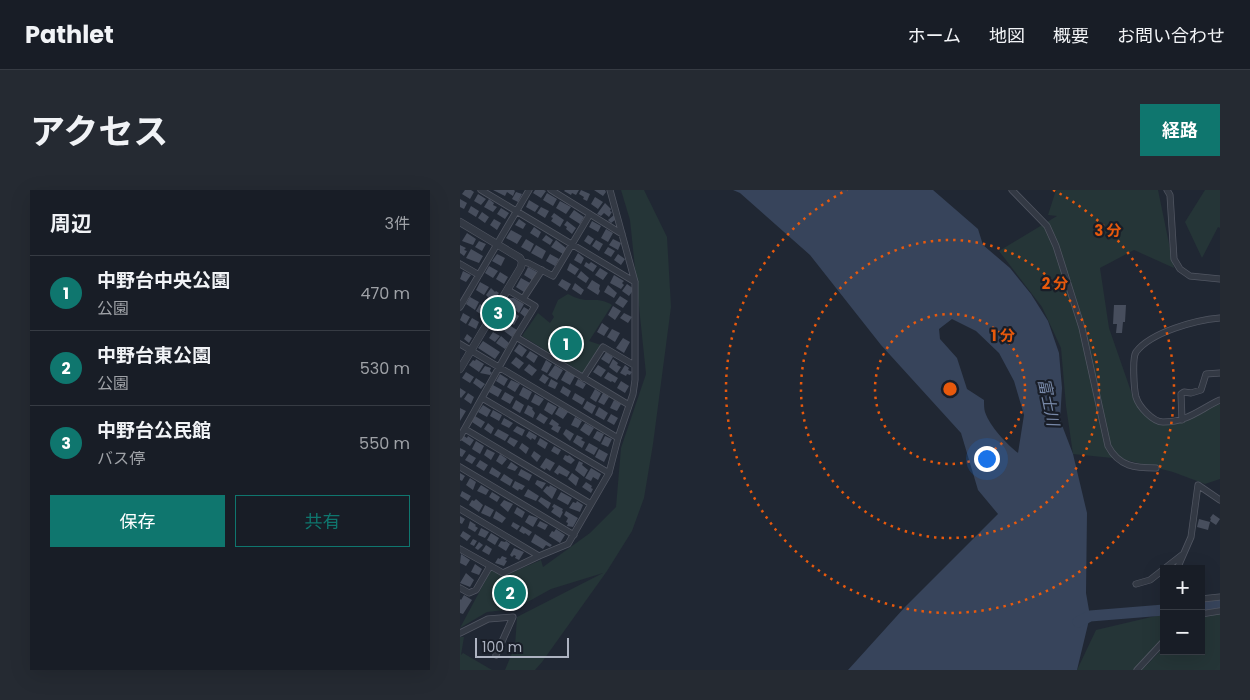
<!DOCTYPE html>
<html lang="ja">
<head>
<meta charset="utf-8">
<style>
  body { margin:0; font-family:Poppins,"Noto Sans JP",sans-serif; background:#252a32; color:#f1f3f6 }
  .controls { position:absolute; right:15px; bottom:15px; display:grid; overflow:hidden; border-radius:0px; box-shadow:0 5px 20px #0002 }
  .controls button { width:45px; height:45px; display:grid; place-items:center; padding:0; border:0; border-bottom:1px solid #363b43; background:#181d26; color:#f1f3f6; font:25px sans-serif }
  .scale { position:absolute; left:15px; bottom:12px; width:94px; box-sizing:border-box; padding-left:5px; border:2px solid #adb3c1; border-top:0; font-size:14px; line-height:18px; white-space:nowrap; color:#adb3c1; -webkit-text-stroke:4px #191e28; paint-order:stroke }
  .you { position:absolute; left:526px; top:268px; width:18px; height:18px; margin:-12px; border:4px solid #fff; border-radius:50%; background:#1a73e8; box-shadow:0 0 0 8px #1a73e833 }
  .badge { display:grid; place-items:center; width:32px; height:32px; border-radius:50%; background:#0f766e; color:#fff; font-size:16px; font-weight:700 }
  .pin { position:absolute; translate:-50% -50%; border:2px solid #fff; box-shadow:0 1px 5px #0006 }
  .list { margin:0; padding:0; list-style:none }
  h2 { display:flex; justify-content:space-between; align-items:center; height:65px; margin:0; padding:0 20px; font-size:21px }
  h2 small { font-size:16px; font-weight:400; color:#9fa2a7 }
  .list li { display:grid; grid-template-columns:32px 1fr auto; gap:15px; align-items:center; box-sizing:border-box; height:75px; padding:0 20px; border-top:1px solid #363b43 }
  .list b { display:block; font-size:19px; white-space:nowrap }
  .list p { margin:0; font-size:16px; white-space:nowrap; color:#9fa2a7 }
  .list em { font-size:16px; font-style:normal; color:#9fa2a7 }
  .actions { display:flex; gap:10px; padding:15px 20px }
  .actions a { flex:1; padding:11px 0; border:1px solid #0f766e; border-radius:0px; text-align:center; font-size:18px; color:#0f766e }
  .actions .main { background:#0f766e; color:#fff }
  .map { position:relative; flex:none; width:760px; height:480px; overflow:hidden; border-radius:0px }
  header { display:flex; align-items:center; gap:30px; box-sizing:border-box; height:70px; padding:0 25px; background:#181d26; border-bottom:1px solid #363b43 }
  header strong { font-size:24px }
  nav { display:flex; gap:28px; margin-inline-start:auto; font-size:18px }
  .intro { display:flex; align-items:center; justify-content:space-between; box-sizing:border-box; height:120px; padding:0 30px }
  h1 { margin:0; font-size:35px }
  .button { padding:12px 22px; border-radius:0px; background:#0f766e; color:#fff; font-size:18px; font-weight:700 }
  main { display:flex; gap:30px; padding:0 30px }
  aside { flex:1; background:#181d26; border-radius:0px; box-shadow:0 5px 20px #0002 }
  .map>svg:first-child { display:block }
</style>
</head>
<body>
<header>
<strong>Pathlet</strong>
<nav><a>ホーム</a><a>地図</a><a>概要</a><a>お問い合わせ</a></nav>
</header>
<div class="intro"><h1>アクセス</h1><a class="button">経路</a></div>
<main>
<aside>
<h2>周辺<small>3件</small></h2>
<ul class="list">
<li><span class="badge">1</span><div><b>中野台中央公園</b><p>公園</p></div><em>470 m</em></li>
<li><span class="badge">2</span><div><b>中野台東公園</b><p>公園</p></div><em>530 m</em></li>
<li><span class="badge">3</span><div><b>中野台公民館</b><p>バス停</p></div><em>550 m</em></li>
</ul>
<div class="actions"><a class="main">保存</a><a>共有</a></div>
</aside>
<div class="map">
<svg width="760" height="480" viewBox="0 0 760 480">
  <rect width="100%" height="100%" fill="#202733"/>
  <path fill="#253537" d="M161,0h23l23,47 4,70 -18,137 -9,54 -12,33 -25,40 -65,91 -7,8h-30l10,-24 2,-29 86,-44 -52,16 -36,20 -28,3 -27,16 31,-58 13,6 37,-16 2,7 47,-34 26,-26 5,-59 25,-74 -16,-154z
    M596,0h102l16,78 -40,-18 -34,18 9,60 25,72 30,23 37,-9 11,-8 8,-2v75l-15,5 -32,-12 -51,-13 -49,-5 -7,-48 -5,-58 -19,-41 -43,-56 58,-35 -9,-1z
    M745,0h15v38l-2,-1 -16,31 -17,-36z
    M108,104c4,2 8,4 12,5 12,3 18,-2 32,6l-23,36 12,4 -18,28 -61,-37 16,-23 12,10 4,-6 -2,-3 6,-14z
    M760,422v58h-143l19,-40 68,-16v26l-19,27 19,-20v4h37v-34l10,-1 -1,-3z
    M0,447h4l-3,18 2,-2 29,17h-32z"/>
  <path fill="#37445b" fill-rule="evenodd" d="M273,0h200l45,39 5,16 27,23 21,26 17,27 11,32 3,35 -2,32 13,34 14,59 -1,80 4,23 -13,54h-229l57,-63 93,-93 -20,-24 -17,-57 -80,-88 -71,-90 -70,-62zM492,129l24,12 23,22 15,28 10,34 -6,38c-11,-9 -28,-26 -33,-41 -1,-3 -1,-8 -1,-12l-17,-11 -10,-31 -17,-19 -1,-10z"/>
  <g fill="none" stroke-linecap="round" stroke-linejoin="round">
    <path stroke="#37445b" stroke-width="11" d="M741,416l19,-2
      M618,432l12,-6 74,-6"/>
  </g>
  <path fill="#474e5d" d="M5,0h6l3,2 -4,7 -8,-5z
    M33,0h21l1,1 -2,5 -6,-4 -2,4z
    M75,0h9l2,1 -5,7 -8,-5z
    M105,0h14l-3,5 -4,-2 -1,2 -7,-4z
    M121,0l9,4 -3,7 -4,-2 1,-2 -5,-3z
    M134,0h11l1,2 -3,4z
    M56,2l6,2 -4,8 -6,-3z
    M87,3l10,6 -4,7 -10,-6z
    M18,4l8,5 -5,6 -7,-4z
    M135,7l8,5 -5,7 -7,-5z
    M0,9l7,4 -3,6 -4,-2z
    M29,9l5,4 -1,2 4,2 -4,5 -9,-5z
    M69,10l10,6 -4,6 -9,-5z
    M100,11l11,6 -5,7 -10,-6z
    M145,13l6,6 -1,2 2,1 -3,5 -5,-4 -3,3 -4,-2z
    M11,16l8,5 -3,6 -8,-5z
    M81,17l8,4 -4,7 -8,-5z
    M41,18l8,5 -4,6 -8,-5z
    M114,20l10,7 -4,7 -11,-7z
    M22,22l7,5 -4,6 -7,-5z
    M94,23l10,7 -4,7 -9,-6 2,-3 -2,-1z
    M154,25l1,5 -4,3 -3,-3z
    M34,29l7,4 -4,7 -7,-5z
    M59,29l7,5 -3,5 -8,-4z
    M107,31l9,7 -4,6 -6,-5 1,-2 -3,-2z
    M132,31l9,5 -3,6 -9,-5z
    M74,37l7,5 -3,6 -8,-5z
    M146,39l7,4 -5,9 -7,-4z
    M51,40l11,6 -5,8 -11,-6z
    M7,43l9,6 -3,6 -11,-4z
    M86,45l7,5 -3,5 -8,-5z
    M128,45l6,4 -4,6 -6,-4z
    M66,49l8,5 -4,8 -9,-5z
    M153,49l8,4 -3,7 -9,-5z
    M96,50l10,8 -3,6 -12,-7z
    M136,50l7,4 -4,7 -7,-5z
    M19,51l7,3 -4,7 -7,-4z
    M0,55l6,3 -2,2 3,1 -3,5 -4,-3z
    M76,55l10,6 -4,8 -11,-6z
    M148,57l7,4 -4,6 -7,-4z
    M11,59l12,7 -4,7 -13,-5z
    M118,63l6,5 -3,6 -7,-4z
    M37,64l8,4 -4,8 -9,-5z
    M90,64l9,5 -4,7 -9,-5z
    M158,64l7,5 -4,6 -7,-5z
    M126,72l3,2 2,-2 6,4 -4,6 -9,-6z
    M110,73l9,6 -4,6 -8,-5z
    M29,76l9,5 -5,7 -8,-5z
    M68,77l9,5 -5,8 -8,-5z
    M140,78l8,5 -5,7 -8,-5z
    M3,81l8,4 -5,7 -6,-3z
    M121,81l8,7 -3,5 -9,-6z
    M40,82l8,5 -4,7 -8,-5z
    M154,85l10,6 -2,2 2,2 -3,4 -11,-6z
    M61,88l9,5 -6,9 -8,-5z
    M102,89l9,5 -4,7 -9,-6z
    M132,90l8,5 -1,4 1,2 -2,4 -11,-7z
    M20,92l9,5 -5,8 -8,-5z
    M115,93l9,7 -3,5 -9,-6z
    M167,94l7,5 -5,7 -7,-5z
    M148,95l9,8 -3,5 -10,-6z
    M31,98l4,4 1,-1 3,2 -5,7 -3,-4 -2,2 -3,-3z
    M160,106l8,5 -5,7 -8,-5z
    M10,107l9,5 -4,8 -9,-6z
    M49,108h5l10,6 -5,9 -14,-10z
    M20,114l9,5 -4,8 -9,-6z
    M654,115h12l-1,17h-2l-1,11h-6l1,-9h-4z
    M153,116l8,5 -6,9 -7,-5z
    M45,117l14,9 -5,9 -15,-9z
    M64,117l5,3 -4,7 -5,-4z
    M3,123l7,4 -4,7 -6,-4z
    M164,123l8,4 -4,6 -8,-5z
    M39,127l8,6 -5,7 -8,-6z
    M12,128l7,4 -3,7 -8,-4z
    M142,133l7,5 -5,8 -7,-4z
    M49,135l8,5 -5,7 -8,-6z
    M152,139l8,4 -5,9 -8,-5z
    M33,142l7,4 -5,6 -6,-4z
    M7,144l5,4 -3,5 -5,-4z
    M41,146l8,7 -4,6 -9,-6z
    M163,148l7,4 -6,11 -8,-5z
    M23,151l17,11 -5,7 -17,-11z
    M59,154l8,6 -5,7 -8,-6z
    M70,161l8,5 -4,7 -8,-6z
    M146,162l7,5 -4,7 -8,-5z
    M56,167l8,6 -5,6 -8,-6z
    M16,169l8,5 -5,8 -10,-7 4,-5 2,1z
    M153,169l5,4 -1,2 4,2 -4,6 -8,-6z
    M86,170l6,4 -5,9 -6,-3z
    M69,174l8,6 -5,6 -8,-6z
    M95,175l8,5 -6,10 -9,-5z
    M138,175l8,5 -5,7 -8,-5z
    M165,175l4,3 -1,2 4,2 -2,3 -3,-1 -1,2 -6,-3z
    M25,176l6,2 -1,3 2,2 -2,2 -10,-2z
    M106,181l9,5 -5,9 -9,-5z
    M6,182l8,5 -4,6 -8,-5z
    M148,182l10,6 -3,5 -3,-2 -1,1 -7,-4z
    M40,184l8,5 -4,7 -8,-5z
    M83,184l6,4 -4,6 -6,-4z
    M16,188l9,6 -4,5 -8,-6z
    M91,189l7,4 -3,6 -7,-3z
    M118,189l8,5 -3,5 -8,-4z
    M51,190l9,4 -5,8 -8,-5z
    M161,191l8,5 -4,7 -8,-5z
    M33,195l9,5 -4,7 -9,-5z
    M103,196l8,5 -3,6 -8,-5z
    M63,197l9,5 -4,8 -9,-5z
    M0,198l6,4 -5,6 -1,-1z
    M135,199l6,4 -5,9 -6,-4z
    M45,202l9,5 -4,7 -9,-5z
    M8,203l6,4 -3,7 -7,-5z
    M115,203l10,6 -3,6 -10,-6z
    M143,203l6,4 -5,8 -6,-3z
    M75,204l9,5 -5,7 -8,-4z
    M56,210l8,5 -4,8 -8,-5z
    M154,210l7,4 -4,7 -7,-3z
    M127,211l9,5 -4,8 -9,-6z
    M88,212l9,5 -5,8 -8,-5z
    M23,215l8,5 -4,7 -9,-5z
    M68,215l5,3 -1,1 3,4 -2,5 -9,-5z
    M99,217l9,5 -5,7 -8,-5z
    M139,217l9,6 -4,7 -9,-5z
    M0,218l6,3 -6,10z
    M33,220l9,5 -3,6 -9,-5z
    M80,223l8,5 -4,6 -8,-5z
    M151,224l7,4 -4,7 -7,-4z
    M15,226l10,6 -4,6 -9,-6z
    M115,227l7,4 -4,7 -7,-3z
    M44,228l9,5 -4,5 -8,-4z
    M92,229l7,5 -1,2 3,1 -3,6 -7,-4 2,-3 -4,-2z
    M28,233l6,5 -3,6 -7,-5z
    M125,233l9,5 -5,8 -9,-6z
    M57,236l8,4 -3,6 -9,-5z
    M38,239l11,6 -4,6 -11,-6z
    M106,239l8,5 -4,7 -7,-7z
    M69,241l8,5 -2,4 -3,-2 -1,2 -5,-4z
    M137,241l7,3 -4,8 -7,-4z
    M117,245l6,3 -2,2 4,2 -3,6 -9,-6z
    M4,246l3,2 1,-2 6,4 -4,6 -9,-6z
    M145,246l7,3 -4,8 -7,-3z
    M50,247l8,4 -4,6 -7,-5z
    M80,248l8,5 -3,6 -8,-5z
    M16,251l8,5 -4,8 -8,-5z
    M62,253l7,5 -3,6 -7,-6z
    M129,253l9,5 -4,7 -9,-5z
    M94,256l7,4 -3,5 -7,-4z
    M0,258l6,3 -4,6 -2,-1z
    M27,259l8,4 -4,7 -7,-5z
    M139,259l9,5 -4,8 -9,-5z
    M74,261l7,5 -4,6 -6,-6z
    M9,264l7,4 -4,6 -7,-4z
    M40,264l7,5 -5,6 -6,-4z
    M105,265l3,1 1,-1 6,5 -4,4 -4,-2 -4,-3z
    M86,268l9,5 -5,8 -4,-3 -1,2 -5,-3z
    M20,270l8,5 -4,6 -8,-5z
    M119,271l4,2 -1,2 6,5 -4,7 -9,-7z
    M51,272l7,5 -3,4 -8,-3z
    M99,275l11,7 -3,5 -8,-4 -1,2 -4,-3z
    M32,277l9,6 -3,5 -9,-5z
    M131,278l10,6 -3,6 -5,-3 -2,4 -6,-3z
    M61,279l11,6 -3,6 -11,-6z
    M0,283l5,3 -3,5 -2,-1z
    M112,283l7,5 -3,8 -8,-7z
    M44,284l9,6 -3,6 -10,-6z
    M10,288l6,4 -3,8 -7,-5z
    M77,290l9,3 -4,6 -7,-5z
    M55,291l10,5 -3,4 -3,-1 -1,2 -6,-4z
    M126,292l6,4 -1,2 2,1 -2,4 -9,-6z
    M21,295l8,5 -3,5 -9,-4z
    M90,295l7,4 -5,10 -9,-8 4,-5 2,1z
    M68,299l11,7 -3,5 -12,-5z
    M2,301l9,5 -3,5 -8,-5z
    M32,302l8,5 -3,5 -8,-5z
    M101,302l11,6 -4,7 -11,-6z
    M81,307l10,6 -3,6 -10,-8z
    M16,309l7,6 -4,7 -10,-7 3,-5 2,1z
    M44,310l9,4 -5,8 -8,-7z
    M117,311l6,4 -3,7 -11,-4 4,-6 3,1z
    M94,314l9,5 -1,2 1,1 -3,6 -9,-6 3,-4 -2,-1z
    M25,315l9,5 -4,7 -9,-4z
    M57,317l8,5 -3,6 -8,-5z
    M36,321l10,7 -4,5 -9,-5z
    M106,321l12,7 -5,9 -6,-1 1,-3 -2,-1 2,-4 -4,-3z
    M753,324l7,5 -4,6 -6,-4 1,-2 -1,-1z
    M69,325l9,3 -5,9 -8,-5z
    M0,326l5,3 -3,5 -2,-1z
    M739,329l11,3 -2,8 -11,-3z
    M10,331l6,4 -1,1 3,2 -3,4 -7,-4z
    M80,331l8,4 -3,5 -8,-4z
    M53,332l7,4 -3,4 -6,-4z
    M62,336l10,6 -3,4 -4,-3 -1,1 -5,-3z
    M21,338l8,4 -4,6 -7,-3z
    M96,339l9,6 -5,8 -11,-7 3,-5 2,1z
    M3,341l8,5 -4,5 -7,-5z
    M31,343l8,5 -4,7 -8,-5z
    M75,344l17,11 -2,2 -4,-2 -3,4 -12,-7z
    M13,349l4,2 -3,5 -4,-2z
    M41,351l4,1 1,-1 4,3 -4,7 -8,-5z
    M19,352l4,3 -5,5 -3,-2z
    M26,355l6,4 -3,6 -7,-4z
    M54,358l10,4 -5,8 -4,-2 1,-2 -2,-1 -2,2 -2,-2z
    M1,364l9,6 -4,6 -6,-3z
    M42,366l5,2 -2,2 2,1 -3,5 -9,-3 3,-5 2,1z
    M15,374l7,5 -3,6 -8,-3z
    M6,383l8,7 -4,7 -10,-4z
    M4,405l8,5 -9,14 -3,-1v-14l1,1z"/>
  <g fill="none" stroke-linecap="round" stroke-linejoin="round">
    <defs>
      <path id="minor" d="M21,0l154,92
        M91,0l71,44
        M552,0l35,36 9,20 26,82 26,118c11,21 28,22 48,22
        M707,0l3,5 4,64 6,10 10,7 30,3
        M62,72l6,1 25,13 37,-62
        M0,74l19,11
        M63,109l19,-29
        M0,117l69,-117
        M760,128c-24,2 -69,14 -84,34 -4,6 -2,37 0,45 3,10 17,25 27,25 25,0 37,-13 57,-22
        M56,147l113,68
        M0,154l158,94
        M123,188l20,-31 31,18
        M22,208l127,75
        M722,230l-1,-26 3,-2 7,1 10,-3 5,-16 14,-1
        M5,239l126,75
        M0,247l56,-100 19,-31 -27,-16
        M0,277l114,68
        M0,319l79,47
        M0,359l43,24 36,-17 29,-12 41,-71 9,-35 15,-44 2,-14v-98l-25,-92
        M717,379l14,-32 7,-52 22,15
        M676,394l14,-4 32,-25
        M0,398l9,5 7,-3 14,-24
        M741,409l19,-2
        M741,424l19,-3
        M0,443l28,-14 25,-2 -17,38
        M677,480l27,-29"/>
      <path id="tertiary" d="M0,32l60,36 2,4 -1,5 -61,102"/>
    </defs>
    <use href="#minor" stroke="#515662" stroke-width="7"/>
    <use href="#tertiary" stroke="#515662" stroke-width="8"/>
    <use href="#minor" stroke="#333944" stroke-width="5.5"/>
    <use href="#tertiary" stroke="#333944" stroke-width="7"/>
  </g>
  <g fill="none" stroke="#e8590c" stroke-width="2.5" stroke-dasharray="2.5 5">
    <circle cx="490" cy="199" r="75"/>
    <circle cx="490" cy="199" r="149"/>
    <path d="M593 0A224 224 0 1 1 387 0"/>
  </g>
  <g text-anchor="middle" stroke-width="4.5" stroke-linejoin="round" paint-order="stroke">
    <g font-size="16" font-style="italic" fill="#7889a8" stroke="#191e28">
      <text transform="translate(589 212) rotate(78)" y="6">富士川</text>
    </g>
  </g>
  <circle cx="490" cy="199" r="8" fill="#e8590c" stroke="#191e28" stroke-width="2.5"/>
  <g font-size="15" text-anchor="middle" font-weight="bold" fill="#e8590c" stroke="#191e28" stroke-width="4.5" stroke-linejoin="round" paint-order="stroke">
    <text x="648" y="46">3 分</text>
    <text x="595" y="99">2 分</text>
    <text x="543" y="151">1 分</text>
  </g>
</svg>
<div class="controls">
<button>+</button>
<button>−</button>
</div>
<div class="scale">100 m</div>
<div class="you"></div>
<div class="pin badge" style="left:106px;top:154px">1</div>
<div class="pin badge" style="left:50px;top:403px">2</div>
<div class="pin badge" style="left:38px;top:123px">3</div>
</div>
</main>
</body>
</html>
